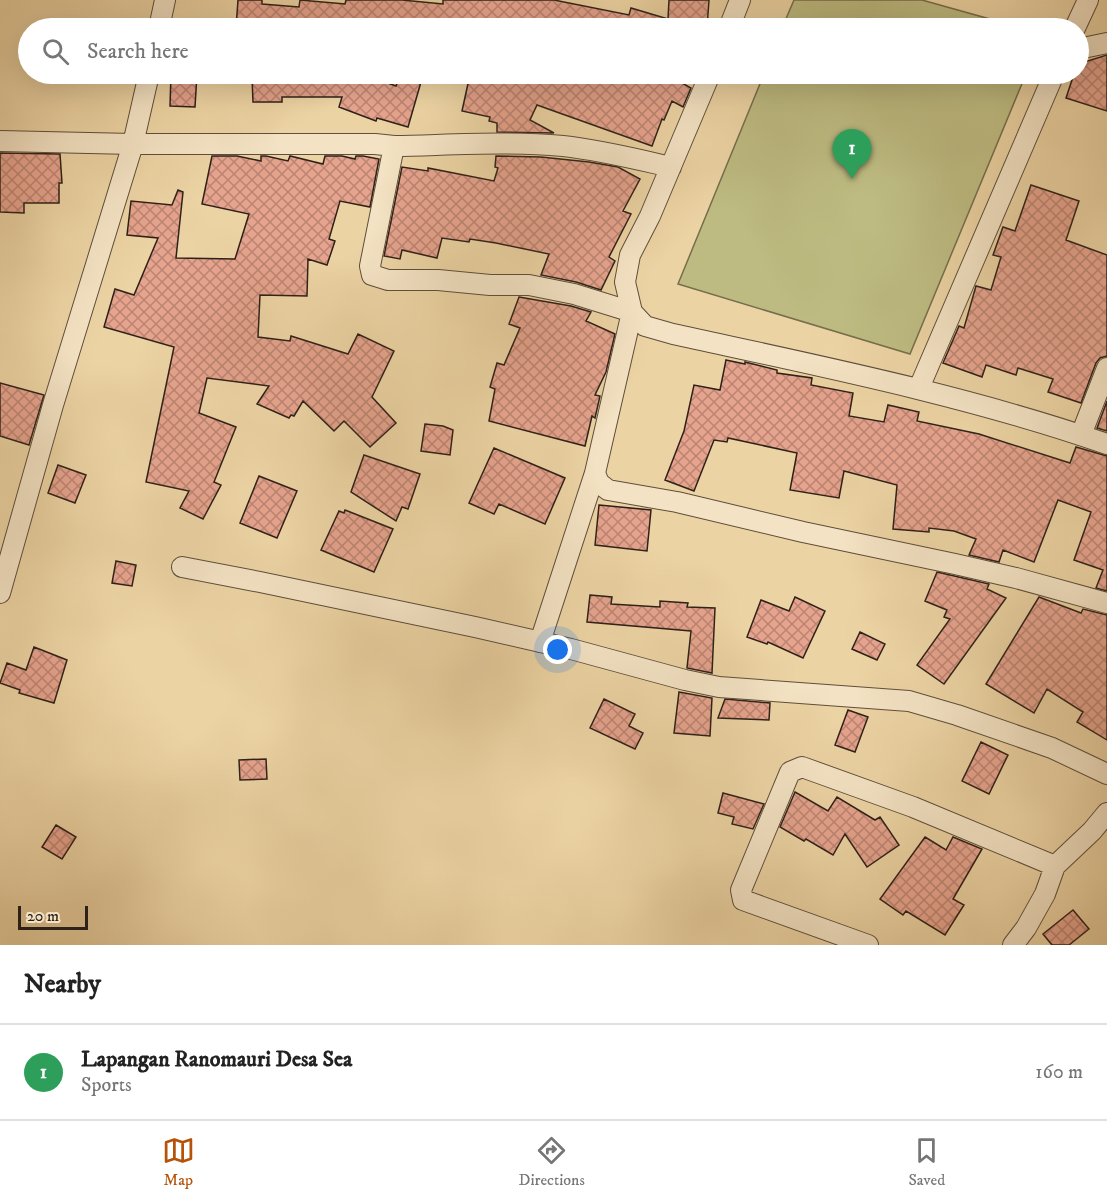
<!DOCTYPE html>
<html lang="en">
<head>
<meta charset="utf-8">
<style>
  body { margin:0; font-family:"IM FELL DW Pica",serif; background:#f6f6f6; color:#222 }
  .scale { position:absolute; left:18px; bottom:15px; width:70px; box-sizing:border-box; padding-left:6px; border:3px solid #2e2119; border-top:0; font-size:16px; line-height:21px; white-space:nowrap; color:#2e2119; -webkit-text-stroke:4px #f3e2c3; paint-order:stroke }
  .you { position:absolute; left:558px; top:650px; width:21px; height:21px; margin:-15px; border:4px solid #fff; border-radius:50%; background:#1a73e8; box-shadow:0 0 0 9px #1a73e833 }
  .badge { display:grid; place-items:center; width:39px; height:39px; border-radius:50%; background:#b45309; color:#fff; font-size:20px; font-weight:700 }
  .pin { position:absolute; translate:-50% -50px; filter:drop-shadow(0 2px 3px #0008) }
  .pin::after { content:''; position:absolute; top:32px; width:21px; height:18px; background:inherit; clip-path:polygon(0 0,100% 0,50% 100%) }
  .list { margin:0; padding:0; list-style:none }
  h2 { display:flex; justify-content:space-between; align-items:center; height:78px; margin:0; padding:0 24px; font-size:26px }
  h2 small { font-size:20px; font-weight:400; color:#767676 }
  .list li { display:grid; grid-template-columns:39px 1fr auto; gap:18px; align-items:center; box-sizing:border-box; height:96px; padding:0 24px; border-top:2px solid #e0e0e0 }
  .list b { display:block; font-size:22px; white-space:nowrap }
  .list p { margin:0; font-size:20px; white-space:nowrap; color:#767676 }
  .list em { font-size:20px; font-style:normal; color:#767676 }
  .icon { flex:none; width:33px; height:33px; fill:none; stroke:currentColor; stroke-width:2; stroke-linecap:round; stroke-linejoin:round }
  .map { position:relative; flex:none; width:1107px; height:945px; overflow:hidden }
  .search { position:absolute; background:#fff; box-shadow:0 6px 24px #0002; left:18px; right:18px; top:18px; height:66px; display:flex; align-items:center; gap:15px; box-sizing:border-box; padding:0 21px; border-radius:33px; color:#767676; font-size:22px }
  .sheet { height:174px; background:#fff }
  nav { display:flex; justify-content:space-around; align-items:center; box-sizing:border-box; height:84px; border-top:2px solid #e0e0e0; background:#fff; font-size:16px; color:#767676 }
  nav a { display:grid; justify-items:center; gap:3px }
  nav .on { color:#b45309 }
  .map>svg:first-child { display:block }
</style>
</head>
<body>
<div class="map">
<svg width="1107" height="945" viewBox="0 0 1107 945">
  <defs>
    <pattern id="building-cross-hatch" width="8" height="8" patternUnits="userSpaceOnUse" patternTransform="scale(1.5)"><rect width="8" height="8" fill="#e6a38d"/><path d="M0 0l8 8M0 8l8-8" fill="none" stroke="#bb8472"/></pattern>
  </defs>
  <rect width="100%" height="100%" fill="#ecd3a3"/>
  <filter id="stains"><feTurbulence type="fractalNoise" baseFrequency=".00333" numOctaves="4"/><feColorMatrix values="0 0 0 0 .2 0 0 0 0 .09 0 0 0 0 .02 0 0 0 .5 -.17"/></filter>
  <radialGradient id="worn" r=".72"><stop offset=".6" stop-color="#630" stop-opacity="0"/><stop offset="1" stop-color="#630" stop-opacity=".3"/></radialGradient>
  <path fill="#bdbb81" stroke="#766e4d" stroke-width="1.5" d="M794,0h128l100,28h-240z
    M764,74h262l-116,280 -232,-70z"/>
  <path fill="url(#building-cross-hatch)" stroke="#2e2119" stroke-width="1.5" d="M238,0h24v4l37,3 1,-7 45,4 1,-4h56l41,4v-4h111l75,15 2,-7 37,11 1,-19h40l-2,28h-471z
    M1107,55v56l-41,-13 8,-24h4v-10z
    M171,74h26l-2,33 -25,-1z
    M291,74h72l33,12 4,-11 21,7 -13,45 -31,-9 -1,3 -37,-14 3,-10h-60v5h-29l-1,-25h39z
    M474,74h204l-3,5 16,9 -8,19 -11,-6 -8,19 -2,-1 -10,27 -115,-41 -7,15 24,13 -57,-1v-9l-8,-2 1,-4 -28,-6 7,-32 5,1z
    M0,153l60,1 2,29h-3v20h-35v10l-24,-1z
    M212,156h25l24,5v-5h5l22,5 2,-5 33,8 2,-8h17l13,3 1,-3h7l16,3 -9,48 -30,-6 -11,38 6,2 -8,24 -19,-6 -1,37 -47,-1 -2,42 32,4 1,-5 57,18 10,-20 36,17 -22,46 24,26 -26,24 -26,-26 -10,10 -31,-30 -9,15 -3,-1 -2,3 -32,-14 12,-18 -62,-8 -8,35 37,14 -22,55 7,3 -18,34 -23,-11 9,-17 -43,-9 28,-135 -70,-20 11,-38 19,6 24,-57 -31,-3 4,-34 41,4 6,-15 5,2 -7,66 59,1 14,-45 -47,-10z
    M496,156l45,1 48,5 29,5 22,12 -17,32 8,3 -22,43 6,4 -14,29 -25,-8 -35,-7 8,-21 -53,-11 -26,-4 -1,3 -27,-4 -5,20 -35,-8 -2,9 -16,-3 18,-89 26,4v-3l66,13 4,-13 -3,-1z
    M1031,185l48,16 -13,39 41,15v101l-7,2 -4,5 -15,40 -33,-11 5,-13 -35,-11 -2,7 -30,-10 -4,12 -39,-14 16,-37 5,2 12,-42 15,4 10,-33 -8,-2 10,-28 12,4z
    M519,297l52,9 20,6 -5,9 29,13 -9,38 -11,23 5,1 -5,22 -3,-2 -7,30 -96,-25 6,-32 -5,-2 7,-24 7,2 16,-37 -11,-4z
    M726,360l19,4v-2l32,8v3l35,5 -1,7 42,8 -4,23 35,6 4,-17 31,7 -2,9 62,13 91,29 6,-16 31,9v135l-11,-3 7,-18 -29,-10 17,-48 -33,-12 -24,62 -31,-12 -4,12 -30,-7 7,-16 -22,-8 -25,-3v4l-36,-3 4,-44 -53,-14 -5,27 -49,-8 7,-37 -69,-15 -1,4 -13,-2 -20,51 -29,-11 19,-49 10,-46 26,5z
    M0,383l44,12 -15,50 -29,-9z
    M1107,401v30l-10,-3z
    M425,424l18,2 10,4 -3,25 -29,-4z
    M494,448l71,30 -20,46 -46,-20 -5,10 -25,-11z
    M364,455l56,19 -12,35 -6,-2 -6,14 -45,-29z
    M58,465l28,10 -11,28 -27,-10z
    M259,476l38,15 -20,47 -37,-15z
    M599,505l52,5 -4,41 -52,-6z
    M345,510l48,19 -19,43 -53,-22 18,-39 5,2z
    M116,561l20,4 -4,21 -20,-3z
    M937,572l52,12 -2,5 19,9 -62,86 -27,-19 33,-46 -6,-2 3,-7 -22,-9z
    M590,595l22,2 -1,7 49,3v-6l28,2 -1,4 28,1 -3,65 -25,-5 4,-37 -104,-9z
    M795,597l30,14 -22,47 -35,-16 -1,2 -20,-7 14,-37 28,11z
    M1039,597l42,16 2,-4 24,6v125l-30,-18 6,-10 -36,-23 -13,24 -48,-29z
    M860,632l25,12 -8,16 -25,-11z
    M34,647l33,13 -13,43 -35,-10 1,-3 -20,-7 7,-20 19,7z
    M679,692l33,6 -2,38 -36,-3z
    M604,699l31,15 -6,12 14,7 -8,16 -45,-21z
    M725,699l45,4 -1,17 -51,-2z
    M848,710l20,7 -13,35 -20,-7z
    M981,742l27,13 -19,39 -27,-13z
    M266,759l1,20 -27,1 -1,-20z
    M795,792l33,19 9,-14 38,23 5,-3 19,28 -32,22 -22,-33 -12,21 -27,-16 -2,2 -24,-14z
    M723,793l41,11 -11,25 -21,-5 2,-7 -16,-4z
    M56,825l20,12 -14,22 -20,-12z
    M925,837l21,13 7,-13 29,12 -29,50 11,6 -19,30 -39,-24 -3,4 -23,-16z
    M1073,910l16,19 -20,16h-17l-9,-11z"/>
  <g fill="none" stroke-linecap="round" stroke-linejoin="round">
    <defs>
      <path id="minor" d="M159,28l6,-28
        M729,28l11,-28
        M1075,28l13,-28
        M1078,49l29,-6
        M710,74l-60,142 -20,39 -5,27 7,30 -37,161 4,10 9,7 69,12 126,30 152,32 61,14 91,25
        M0,141l133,3h242l19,2c56,-1 113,-5 169,0 37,4 73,13 108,21
        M394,146l-24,120 2,9 16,5h50l52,5h39l45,9 58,18 13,14 28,8c146,32 292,61 434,110
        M919,388l135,-314
        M1081,435l26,-67
        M182,567l78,15 215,45 96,22 114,31 34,7 190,14 48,14 95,33 55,26
        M0,593l53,-188 80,-261 16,-70
        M540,642l55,-169
        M868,945l-125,-45 -2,-10 49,-118 12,-5 111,40 142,59
        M1013,945l13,-17 19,-34 10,-28 37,-35 15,-18"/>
    </defs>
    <use href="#minor" stroke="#5e4e3c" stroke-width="22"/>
    <use href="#minor" stroke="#f3e2c3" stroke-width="20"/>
  </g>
  <rect width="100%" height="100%" filter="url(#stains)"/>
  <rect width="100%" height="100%" fill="url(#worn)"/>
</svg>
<div class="scale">20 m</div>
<div class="you"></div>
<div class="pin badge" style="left:852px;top:179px;background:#2e9e5b">1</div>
<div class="search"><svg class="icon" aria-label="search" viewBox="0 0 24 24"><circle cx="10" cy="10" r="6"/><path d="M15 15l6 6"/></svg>Search here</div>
</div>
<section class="sheet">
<h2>Nearby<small></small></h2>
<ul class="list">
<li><span class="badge" style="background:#2e9e5b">1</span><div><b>Lapangan Ranomauri Desa Sea</b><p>Sports</p></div><em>160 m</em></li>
</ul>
</section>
<nav>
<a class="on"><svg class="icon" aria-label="map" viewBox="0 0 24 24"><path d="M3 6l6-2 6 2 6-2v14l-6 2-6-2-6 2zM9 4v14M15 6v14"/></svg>Map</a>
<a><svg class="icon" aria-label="directions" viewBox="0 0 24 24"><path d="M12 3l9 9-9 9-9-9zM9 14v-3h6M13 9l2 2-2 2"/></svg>Directions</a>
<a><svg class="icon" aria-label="saved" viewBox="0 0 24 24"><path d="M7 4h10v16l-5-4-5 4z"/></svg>Saved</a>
</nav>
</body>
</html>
